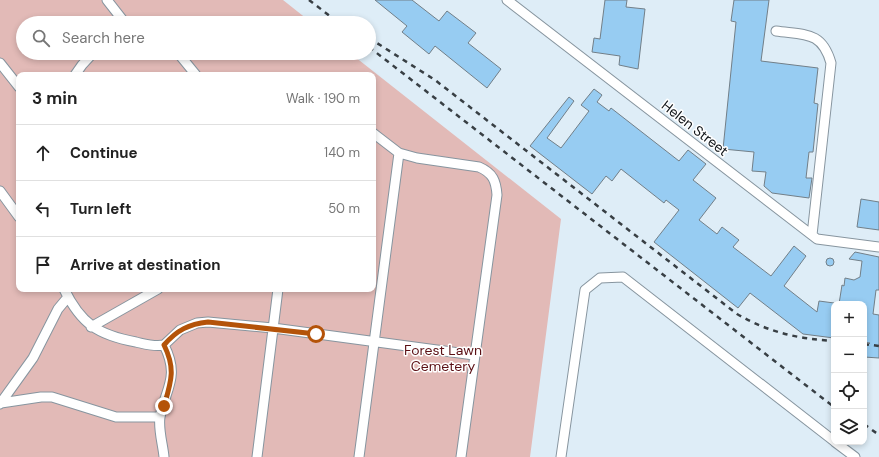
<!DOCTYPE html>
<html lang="en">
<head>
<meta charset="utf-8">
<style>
  body { margin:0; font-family:"DM Sans",sans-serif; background:#f2f2f2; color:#222 }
  .controls { position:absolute; right:12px; bottom:12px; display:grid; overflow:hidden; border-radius:8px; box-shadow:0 2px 6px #0003 }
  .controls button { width:36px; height:36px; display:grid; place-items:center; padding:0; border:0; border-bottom:1px solid #e0e0e0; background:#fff; color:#222; font:20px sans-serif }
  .stop { position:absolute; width:12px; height:12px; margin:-9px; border:3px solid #b45309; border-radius:50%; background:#fff }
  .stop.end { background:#b45309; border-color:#fff; box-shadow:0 1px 4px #0008 }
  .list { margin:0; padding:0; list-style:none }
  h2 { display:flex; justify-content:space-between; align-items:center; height:52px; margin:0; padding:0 16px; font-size:17px }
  h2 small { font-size:13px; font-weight:400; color:#767676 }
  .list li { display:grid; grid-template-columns:26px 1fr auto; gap:12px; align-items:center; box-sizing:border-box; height:56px; padding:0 16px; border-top:1px solid #e0e0e0 }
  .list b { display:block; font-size:15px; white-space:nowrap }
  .list em { font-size:13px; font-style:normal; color:#767676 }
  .icon { flex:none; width:22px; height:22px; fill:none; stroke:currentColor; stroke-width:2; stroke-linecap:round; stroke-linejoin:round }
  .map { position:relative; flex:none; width:879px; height:457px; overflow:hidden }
  .search { position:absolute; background:#fff; box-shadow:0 2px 6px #0003; left:16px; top:16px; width:360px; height:44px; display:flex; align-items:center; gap:10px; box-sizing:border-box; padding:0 14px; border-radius:22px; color:#767676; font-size:15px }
  .panel { position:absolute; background:#fff; box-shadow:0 2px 6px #0003; left:16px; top:72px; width:360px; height:220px; border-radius:8px }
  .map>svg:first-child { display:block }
</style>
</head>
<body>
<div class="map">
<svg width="879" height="457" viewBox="0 0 879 457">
  <rect width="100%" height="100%" fill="#deedf7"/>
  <path fill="#e2bab7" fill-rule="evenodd" d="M0,0h283l29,23h-289v30h327l211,166 -31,238h-530zM19,75h354v214h-354z"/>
  <path fill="#97ccf2" stroke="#727f88" d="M375,0h37l27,21 8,-10 29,22 -8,10 33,26 -14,19 -52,-42 -6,8 -27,-22 5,-6z
    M605,0h22l-1,7 19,2 -7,60 -19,-4 1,-9 -28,-4 2,-14 6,1z
    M734,0h35l-8,61 57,7 -4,35 4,1 -5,48h-4l-3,26h6l-3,20 -37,-5 -8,-7 2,-14 -14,-1 2,-19 -31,-3 13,-127 -5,-1z
    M594,89l8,6 -5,7 12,9 2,-3 68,53 9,-11 18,14 -13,16 23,18 -17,22 18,14 5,-7 17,13 -6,7 38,29 23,-30 12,10 -22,30 33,26 2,-11 15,2v35l-31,-4 -53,-41 -12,15 -84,-66 25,-32 -13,-10 -2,3 -43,-34 -9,12 -6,-5 -14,18 -62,-48 39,-49 5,4 -27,37 14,10 28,-37 -8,-6z
    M861,199l18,3v28l-22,-3z
    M855,252l24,5v33h-3l-3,24 6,1v43l-15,-1v-8l6,-6 -6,-1v-38h-25l3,-19 2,1 1,-8 9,2 6,-3 2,-16 -13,-2z
    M826 262a4 4 0 1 1 8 0a4 4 0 1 1-8 0Z"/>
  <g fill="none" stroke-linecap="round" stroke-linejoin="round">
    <defs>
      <path id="minor" d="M107,0l18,23
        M507,0l310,239 62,8
        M139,23h15
        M776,31c29,4 46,0 55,32l-19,172
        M178,53l18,22
        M0,63l19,24
        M75,75l7,-10 11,-12
        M399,153l18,5 62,9c14,6 17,14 18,28l-36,262
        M0,191l19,26
        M64,289c17,35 34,46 72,53 9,2 18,5 28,3l16,-15 17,-7 11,-1 65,6 201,27
        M91,327l67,-38
        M164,345c16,32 2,42 -4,72 -2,12 3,28 4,40
        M1,403l40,-6h11l64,20h44
        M0,404l33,-46 25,-49 10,-12
        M835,442l20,15
        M257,457l21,-168
        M359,457l40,-304 -26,-20
        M561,457l24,-167 15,-12 23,-1 211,164"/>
    </defs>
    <use href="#minor" stroke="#87959f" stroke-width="11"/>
    <use href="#minor" stroke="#fff" stroke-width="9"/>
    <path stroke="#383f44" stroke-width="2.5" stroke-dasharray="5 5" stroke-linecap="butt" d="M309,0l30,23
      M369,38l66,42 302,234c31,18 61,25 97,27
      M369,47l465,360
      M864,344l15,2
      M864,424l15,11"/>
  </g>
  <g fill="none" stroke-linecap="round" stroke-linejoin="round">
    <path stroke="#b45309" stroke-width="5" d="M164,406c7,-24 12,-37 0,-61 13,-15 25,-21 44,-23l108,12"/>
  </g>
  <g text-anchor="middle" stroke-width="3" stroke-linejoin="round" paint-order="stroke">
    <g font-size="14" fill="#0f1418" stroke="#fff">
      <text transform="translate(695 128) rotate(38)" y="5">Helen Street</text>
    </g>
    <g font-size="14" fill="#5b1015" stroke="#fff">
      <text x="443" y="355">Forest Lawn<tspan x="443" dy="16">Cemetery</tspan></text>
    </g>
  </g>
</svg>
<div class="controls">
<button>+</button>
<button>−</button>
<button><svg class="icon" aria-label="locate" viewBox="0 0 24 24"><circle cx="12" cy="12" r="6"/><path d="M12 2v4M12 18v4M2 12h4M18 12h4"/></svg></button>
<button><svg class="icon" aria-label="layers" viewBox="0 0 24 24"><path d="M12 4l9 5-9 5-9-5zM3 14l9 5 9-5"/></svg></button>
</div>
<div class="stop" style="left:316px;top:334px"></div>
<div class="stop end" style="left:164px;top:406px"></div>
<div class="search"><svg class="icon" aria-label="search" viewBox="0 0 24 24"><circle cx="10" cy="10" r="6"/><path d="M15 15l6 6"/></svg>Search here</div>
<section class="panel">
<h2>3 min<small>Walk · 190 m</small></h2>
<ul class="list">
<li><svg class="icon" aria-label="ahead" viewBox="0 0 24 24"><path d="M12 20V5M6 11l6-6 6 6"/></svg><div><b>Continue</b></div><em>140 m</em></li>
<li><svg class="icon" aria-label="left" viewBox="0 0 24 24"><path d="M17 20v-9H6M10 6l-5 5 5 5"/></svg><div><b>Turn left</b></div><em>50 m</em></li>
<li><svg class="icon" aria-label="arrive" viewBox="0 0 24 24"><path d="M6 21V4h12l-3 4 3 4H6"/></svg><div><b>Arrive at destination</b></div></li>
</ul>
</section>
</div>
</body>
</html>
